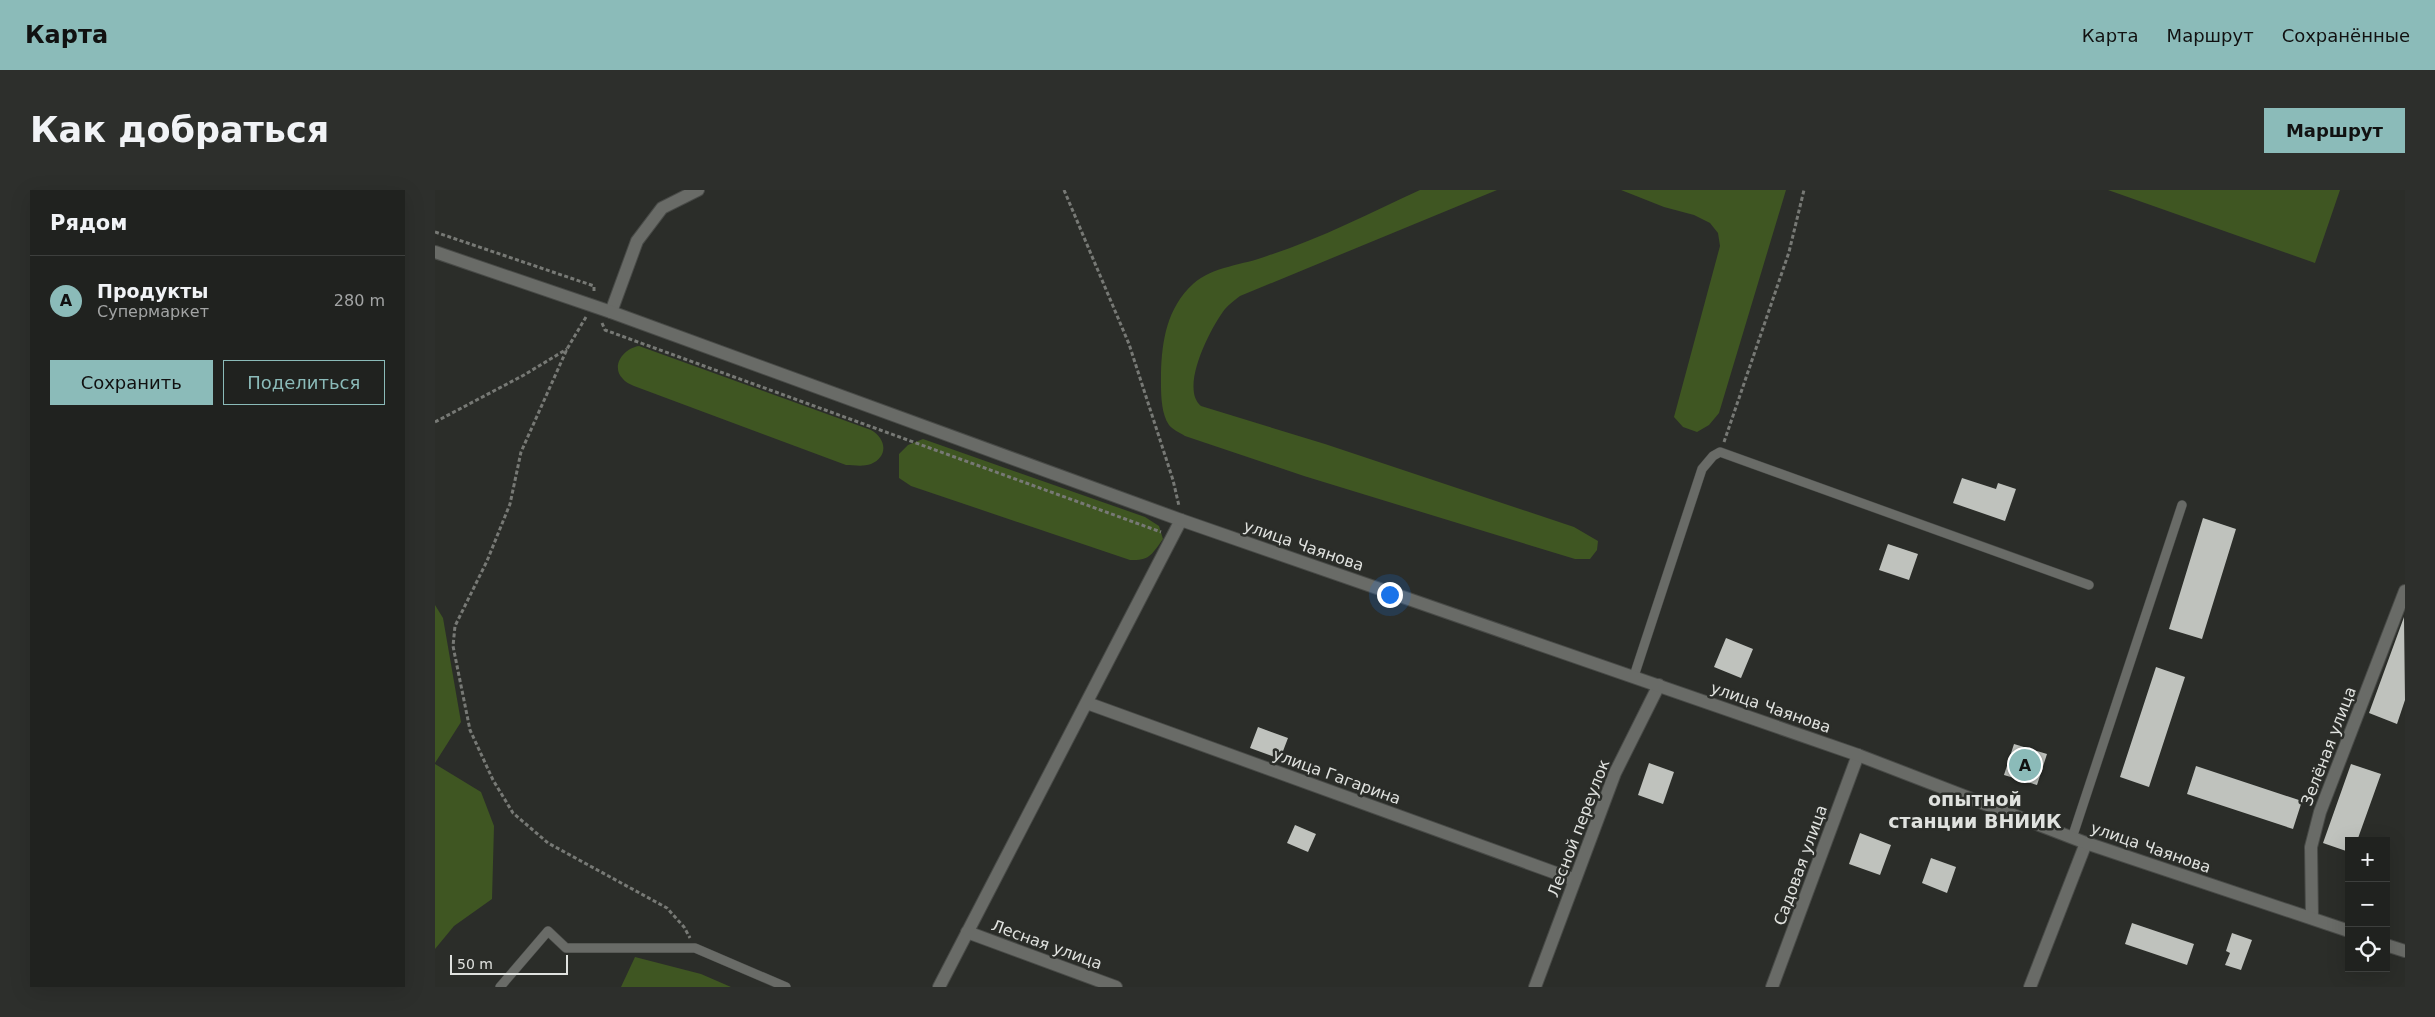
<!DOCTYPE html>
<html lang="ru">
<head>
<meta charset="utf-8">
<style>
  body { margin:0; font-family:"DejaVu Sans",sans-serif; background:#2d2f2c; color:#f1f3f6 }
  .controls { position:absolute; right:15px; bottom:15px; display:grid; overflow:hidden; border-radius:0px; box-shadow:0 5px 20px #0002 }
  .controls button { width:45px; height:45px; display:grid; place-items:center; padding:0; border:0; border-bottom:1px solid #3d3f3d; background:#20221f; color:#f1f3f6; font:25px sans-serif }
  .scale { position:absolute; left:15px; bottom:12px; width:118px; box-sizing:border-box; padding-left:5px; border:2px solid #e0e2df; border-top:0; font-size:14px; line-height:18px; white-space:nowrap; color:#e0e2df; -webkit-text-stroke:4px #2b2d29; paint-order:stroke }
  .you { position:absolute; left:954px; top:404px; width:18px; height:18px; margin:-12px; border:4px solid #fff; border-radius:50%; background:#1a73e8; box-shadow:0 0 0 8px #1a73e833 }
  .badge { display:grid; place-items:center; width:32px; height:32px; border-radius:50%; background:#8bbbb9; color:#111; font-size:16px; font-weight:700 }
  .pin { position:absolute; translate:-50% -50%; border:2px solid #fff; box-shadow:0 1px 5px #0006 }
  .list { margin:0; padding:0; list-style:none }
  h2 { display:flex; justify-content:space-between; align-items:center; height:65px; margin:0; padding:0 20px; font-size:21px }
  h2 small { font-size:16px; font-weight:400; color:#a2a4a4 }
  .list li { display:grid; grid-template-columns:32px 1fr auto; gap:15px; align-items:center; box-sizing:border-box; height:90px; padding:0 20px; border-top:1px solid #3d3f3d }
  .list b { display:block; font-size:19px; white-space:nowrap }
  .list p { margin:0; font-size:16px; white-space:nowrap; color:#a2a4a4 }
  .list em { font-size:16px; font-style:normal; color:#a2a4a4 }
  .actions { display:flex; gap:10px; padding:15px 20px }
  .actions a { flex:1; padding:11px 0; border:1px solid #8bbbb9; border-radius:0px; text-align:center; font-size:18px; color:#8bbbb9 }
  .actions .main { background:#8bbbb9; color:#111 }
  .icon { flex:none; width:28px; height:28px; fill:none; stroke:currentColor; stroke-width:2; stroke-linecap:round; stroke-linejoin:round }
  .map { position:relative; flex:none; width:1970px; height:797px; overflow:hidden; border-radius:0px }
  header { display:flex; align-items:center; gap:30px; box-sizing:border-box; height:70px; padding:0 25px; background:#8bbbb9; color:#111 }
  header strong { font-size:24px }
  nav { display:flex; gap:28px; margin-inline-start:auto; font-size:18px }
  .intro { display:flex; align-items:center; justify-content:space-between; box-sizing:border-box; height:120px; padding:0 30px }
  h1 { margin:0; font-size:35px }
  .button { padding:12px 22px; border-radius:0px; background:#8bbbb9; color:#111; font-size:18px; font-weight:700 }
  main { display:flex; gap:30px; padding:0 30px }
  aside { flex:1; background:#20221f; border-radius:0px; box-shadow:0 5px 20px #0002 }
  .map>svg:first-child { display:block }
</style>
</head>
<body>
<header>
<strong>Карта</strong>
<nav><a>Карта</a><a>Маршрут</a><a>Сохранённые</a></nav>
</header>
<div class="intro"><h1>Как добраться</h1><a class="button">Маршрут</a></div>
<main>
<aside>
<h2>Рядом<small></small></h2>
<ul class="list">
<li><span class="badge">A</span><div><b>Продукты</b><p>Супермаркет</p></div><em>280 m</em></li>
</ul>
<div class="actions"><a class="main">Сохранить</a><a>Поделиться</a></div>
</aside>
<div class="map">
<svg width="1970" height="797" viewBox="0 0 1970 797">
  <rect width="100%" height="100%" fill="#2b2d29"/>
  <path fill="#3f5622" d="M985,0h77l-257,106c-5,4 -11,8 -15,13 -14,18 -46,79 -24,97l124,38 249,83 24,14 -1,9 -7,9h-15l-271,-83 -119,-40c-5,-3 -13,-7 -16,-11 -9,-13 -8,-36 -8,-52 1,-33 6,-65 32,-89 20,-18 51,-19 74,-28 53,-17 103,-43 153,-66z
    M1186,0h165l-67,223 -10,12 -12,7 -14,-5 -9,-10 46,-171 -2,-13 -8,-10 -16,-8 -30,-8z
    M1673,0h232l-25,73z
    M204,156l232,84c16,9 17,27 0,34 -8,3 -18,1 -25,1l-212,-79c-4,-2 -9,-4 -11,-7 -13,-13 1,-31 16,-33z
    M488,249l222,78 14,9 4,13c-11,15 -13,22 -33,21l-219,-74 -12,-8v-24l9,-9z
    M0,415l8,13 18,104 -26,41z
    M0,574l46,28 13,34 -2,73 -38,27 -19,23z
    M200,767l66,17 30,13h-110z"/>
  <path fill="#bfc2bd" d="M1527,288l34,11 2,-6 18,6 -11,32 -52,-18z
    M1768,328l33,11 -34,110 -33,-10z
    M1453,354l30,10 -9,26 -30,-10z
    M1969,427l1,83 -8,24 -28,-11z
    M1291,448l27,11 -12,29 -27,-11z
    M1721,477l29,10 -36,110 -29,-10z
    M823,537l30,11 -8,21 -30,-11z
    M1579,554l33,10 -10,31 -33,-10z
    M1214,573l25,9 -11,32 -25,-9z
    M1916,574l30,10 -24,67h-8v11l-26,-9z
    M1761,576l106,35 -9,28 -106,-35z
    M860,635l21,9 -8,18 -21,-9z
    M1425,643l31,12 -11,30 -31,-11z
    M1496,668l25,9 -9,26 -25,-10z
    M1697,733l62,21 -7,21 -62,-21z
    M1797,743l20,7 -11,30 -16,-5 5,-12 -4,-2z"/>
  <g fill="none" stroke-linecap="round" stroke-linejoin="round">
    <defs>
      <path id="lane" d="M1199,486l68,-207 11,-13 7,-4 369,133
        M1637,648l110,-333
        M65,797l48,-56 18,17h129l91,39"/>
      <path id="street" d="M176,122l26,-71 25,-33 36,-18
        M652,513l488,177
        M1877,728l-1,-71 9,-35 85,-221
        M532,742l149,55
        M504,797l242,-467
        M1100,797l80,-214 44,-88
        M1337,797l86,-232
        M1595,797l56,-144"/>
      <path id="secondary" d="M0,62l176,60 570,208 677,235 228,88 263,88
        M1951,755l19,6"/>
    </defs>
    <use href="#lane" stroke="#484a47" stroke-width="10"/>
    <use href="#street" stroke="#484a47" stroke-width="14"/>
    <use href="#secondary" stroke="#484a47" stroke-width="14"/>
    <path stroke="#777975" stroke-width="3" stroke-dasharray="4 2.5" stroke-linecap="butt" d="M629,0l65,154 44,136 6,26
      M0,42l159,54v6
      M151,127l-19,32 -46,103 -11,52 -23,57 -32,65 -2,20 17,84 23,50 20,33 35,30 119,65 17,19 6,11
      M167,133l3,7 556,202
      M0,232l89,-47 43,-26
      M1289,252l65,-190 15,-62"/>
    <use href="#lane" stroke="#696b67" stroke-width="9"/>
    <use href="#street" stroke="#696b67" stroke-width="12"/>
    <use href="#secondary" stroke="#696b67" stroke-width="12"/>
  </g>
  <g text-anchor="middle" stroke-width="5" stroke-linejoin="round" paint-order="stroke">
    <g font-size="16" fill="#e0e2df" stroke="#2b2d29">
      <text transform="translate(869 355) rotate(19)" y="6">улица Чаянова</text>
      <text transform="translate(1336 517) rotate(19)" y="6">улица Чаянова</text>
      <text transform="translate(1893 556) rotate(-69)" y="6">Зелёная улица</text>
      <text transform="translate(902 586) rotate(20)" y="6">улица Гагарина</text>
      <text transform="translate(1143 638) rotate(-69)" y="6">Лесной переулок</text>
      <text transform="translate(1716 657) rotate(19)" y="6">улица Чаянова</text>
      <text transform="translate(1365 675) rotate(-70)" y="6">Садовая улица</text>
      <text transform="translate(612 754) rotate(20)" y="6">Лесная улица</text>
    </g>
    <g font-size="19" font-weight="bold" fill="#e0e2df" stroke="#2b2d29">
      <text x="1540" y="616">опытной<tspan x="1540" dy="22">станции ВНИИК</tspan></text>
    </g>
  </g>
</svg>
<div class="controls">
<button>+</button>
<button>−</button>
<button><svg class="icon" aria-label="locate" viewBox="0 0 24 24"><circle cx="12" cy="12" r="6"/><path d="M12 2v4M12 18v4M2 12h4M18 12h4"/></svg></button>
</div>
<div class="scale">50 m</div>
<div class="you"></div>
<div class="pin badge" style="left:1590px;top:575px">A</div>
</div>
</main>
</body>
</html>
